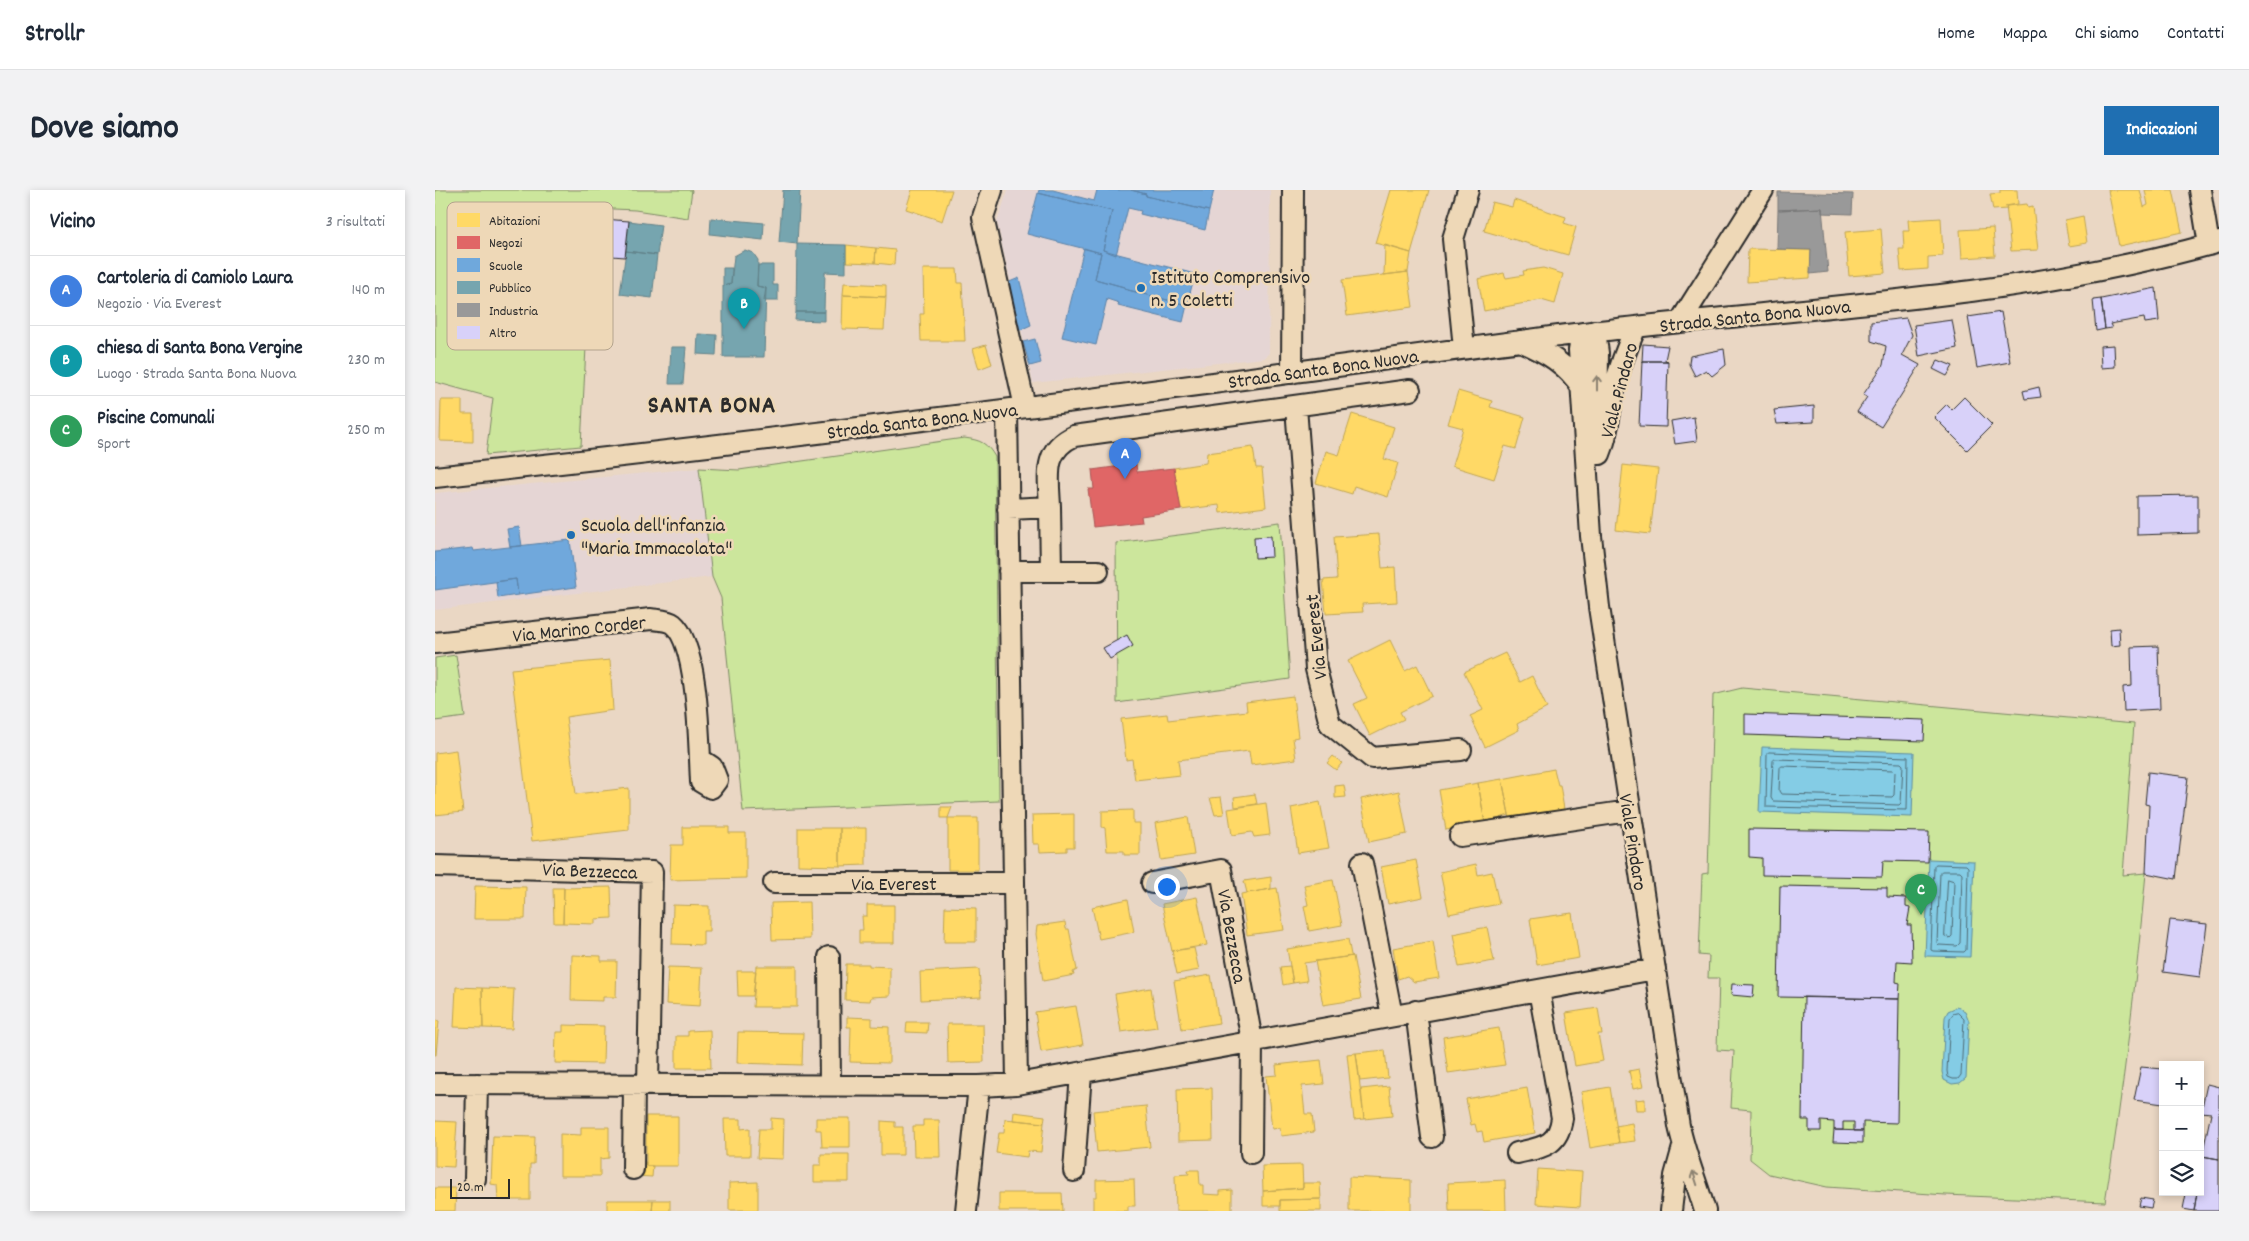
<!DOCTYPE html>
<html lang="it">
<head>
<meta charset="utf-8">
<style>
  body { margin:0; font-family:Dekko,sans-serif; background:#f2f2f3; color:#1f2937 }
  .controls { position:absolute; right:15px; bottom:15px; display:grid; overflow:hidden; border-radius:0px; box-shadow:0 2px 8px #0003 }
  .controls button { width:45px; height:45px; display:grid; place-items:center; padding:0; border:0; border-bottom:1px solid #e0e1e3; background:#fff; color:#1f2937; font:25px sans-serif }
  .scale { position:absolute; left:15px; bottom:12px; width:60px; box-sizing:border-box; padding-left:5px; border:2px solid #2b2b2b; border-top:0; font-size:14px; line-height:18px; white-space:nowrap; color:#2b2b2b; -webkit-text-stroke:4px #eed8b7; paint-order:stroke }
  .you { position:absolute; left:731px; top:696px; width:18px; height:18px; margin:-12px; border:4px solid #fff; border-radius:50%; background:#1a73e8; box-shadow:0 0 0 8px #1a73e833 }
  .badge { display:grid; place-items:center; width:32px; height:32px; border-radius:50%; background:#1f6fb2; color:#fff; font-size:16px; font-weight:700 }
  .pin { position:absolute; translate:-50% -41px; filter:drop-shadow(0 1px 2px #0008) }
  .pin::after { content:''; position:absolute; top:26px; width:18px; height:15px; background:inherit; clip-path:polygon(0 0,100% 0,50% 100%) }
  .list { margin:0; padding:0; list-style:none }
  h2 { display:flex; justify-content:space-between; align-items:center; height:65px; margin:0; padding:0 20px; font-size:21px }
  h2 small { font-size:16px; font-weight:400; color:#747a83 }
  .list li { display:grid; grid-template-columns:32px 1fr auto; gap:15px; align-items:center; box-sizing:border-box; height:70px; padding:0 20px; border-top:1px solid #e0e1e3 }
  .list b { display:block; font-size:19px; white-space:nowrap }
  .list p { margin:0; font-size:16px; white-space:nowrap; color:#747a83 }
  .list em { font-size:16px; font-style:normal; color:#747a83 }
  .icon { flex:none; width:28px; height:28px; fill:none; stroke:currentColor; stroke-width:2; stroke-linecap:round; stroke-linejoin:round }
  .map { position:relative; flex:none; width:1784px; height:1021px; overflow:hidden; border-radius:0px }
  header { display:flex; align-items:center; gap:30px; box-sizing:border-box; height:70px; padding:0 25px; background:#fff; border-bottom:1px solid #e0e1e3 }
  header strong { font-size:24px }
  nav { display:flex; gap:28px; margin-inline-start:auto; font-size:18px }
  .intro { display:flex; align-items:center; justify-content:space-between; box-sizing:border-box; height:120px; padding:0 30px }
  h1 { margin:0; font-size:35px }
  .button { padding:12px 22px; border-radius:0px; background:#1f6fb2; color:#fff; font-size:18px; font-weight:700 }
  main { display:flex; gap:30px; padding:0 30px }
  aside { flex:1; background:#fff; border-radius:0px; box-shadow:0 2px 8px #0003 }
  .map>svg:first-child { display:block }
</style>
</head>
<body>
<header>
<strong>Strollr</strong>
<nav><a>Home</a><a>Mappa</a><a>Chi siamo</a><a>Contatti</a></nav>
</header>
<div class="intro"><h1>Dove siamo</h1><a class="button">Indicazioni</a></div>
<main>
<aside>
<h2>Vicino<small>3 risultati</small></h2>
<ul class="list">
<li><span class="badge" style="background:#3f7fe0">A</span><div><b>Cartoleria di Camiolo Laura</b><p>Negozio · Via Everest</p></div><em>140 m</em></li>
<li><span class="badge" style="background:#0f9aa8">B</span><div><b>chiesa di Santa Bona Vergine</b><p>Luogo · Strada Santa Bona Nuova</p></div><em>230 m</em></li>
<li><span class="badge" style="background:#2e9e5b">C</span><div><b>Piscine Comunali</b><p>Sport</p></div><em>250 m</em></li>
</ul>
</aside>
<div class="map">
<svg width="1784" height="1021" viewBox="0 0 1784 1021">
  <rect width="100%" height="100%" fill="#ead7c4"/>
  <filter id="ink" filterUnits="userSpaceOnUse"><feTurbulence type="fractalNoise" baseFrequency=".02" numOctaves="2"/><feDisplacementMap in="SourceGraphic" scale="10" xChannelSelector="R" yChannelSelector="G"/><feConvolveMatrix kernelMatrix="1 2 1 2 8 2 1 2 1" color-interpolation-filters="sRGB"/></filter>
  <g filter="url(#ink)">
    <path fill="#e5d5d4" d="M573,0h262l-1,163 -5,5 -231,25 -36,-161z
      M264,278l13,109 -277,33v-117z"/>
    <path fill="#cce69c" stroke="#7c8864" d="M0,0h257l-4,28 -53,-8 -42,-2 -12,238 -95,9 7,-57 -58,-16z
      M529,248c17,2 23,5 31,19l4,344 -256,10 -22,-213 -9,-21 -13,-109 40,2z
      M845,332l10,157 -173,24 -1,-160z
      M21,465l9,62 -30,4v-63z
      M1307,498l392,36 -11,151 23,-2c-10,110 -23,220 -41,329l-159,-7 -119,-8 -58,-13 -19,-15 1,-49 -20,-2 3,-57 -17,-1 2,-72h-11l1,-22 -10,-1 3,-81 6,-1 5,-178z"/>
    <path fill="#84cce5" stroke="#608c9b" d="M1327,557l152,5 -2,65 -153,-5z
      M1494,669l45,2 -4,96 -45,-1z
      M1522,817l8,4 4,10 -3,57 -6,5 -8,1 -8,-4 -2,-8 3,-55 3,-6z"/>
    <path fill="#ffd966" stroke="#bfa554" d="M477,0h40l-10,31 -36,-12z
      M956,0h38l-18,63 -36,-10z
      M1565,0h17l1,14 -12,2 1,3 -14,1 -3,-16 10,-1z
      M1673,0h32l4,17 4,-2 -3,-15h28l9,42 -63,14z
      M1079,10l52,17 -2,6 12,4 -8,28 -84,-24 8,-29 20,5z
      M1592,14l1,3 5,-1 5,44 -27,1 -5,-45z
      M1648,26l4,27 -18,3 -4,-26z
      M1506,28l2,38 -15,1v12l-27,2 -2,-22h5l-1,-18h6l-1,-11z
      M1558,38l2,28 -33,2 -2,-28z
      M1446,39l4,44 -36,3 -4,-44z
      M411,55l30,3 -1,15 -29,-1z
      M950,55l26,8 -3,19 -24,3z
      M441,58l19,2 -1,15 -19,-2z
      M1313,59l63,1 -1,28 -63,4z
      M1108,78l20,6 -8,30 -14,-4 -57,11 -6,-32 26,-6 2,5 18,-3 -1,-4z
      M488,79h34l1,14h4l3,58h-44l-1,-27h4z
      M973,82l5,35 -66,9 -5,-36z
      M409,93l42,2v12l-43,-2z
      M408,105l43,2 -2,33 -42,-1z
      M551,155l6,19 -13,5 -6,-20z
      M1023,201l34,10 -2,6 35,10 -9,32 -11,-3 -11,33 -42,-13 11,-38 -15,-4z
      M6,210h21v14h11v28l-33,-1z
      M917,224l42,13 -10,32 14,4 -10,34 -34,-11 -2,8 -36,-11 10,-32 13,4z
      M818,257l3,21h6l4,39 -46,6 -1,-8 -38,5 -7,-42 32,-5 1,-10z
      M1188,275l35,4 -8,65 -34,-4z
      M944,344l3,34 13,-1 2,35 -35,2 1,8 -37,2 -3,-34 14,-1 -3,-42z
      M955,450l15,31 12,-6 15,31 -32,16 4,7 -34,17 -16,-32 13,-6 -19,-37z
      M1070,463l15,29 12,-6 15,32 -30,16 2,6 -34,17 -15,-31 13,-6 -19,-38z
      M175,470l3,50 -47,7 10,77 53,-6v42l-97,11 -21,-172z
      M858,506l5,41 -5,1 3,21 -45,6 -2,-14 -71,9 2,15 -45,5 -3,-21 -6,1 -5,-41 46,-5 1,6 79,-9 -1,-9z
      M21,560l7,62 -28,3v-62z
      M898,566l9,7 -6,7 -9,-7z
      M1119,579l4,16h2l4,24 -54,10 -8,-40z
      M1067,589l7,36 -24,8 -7,-40z
      M1043,593l7,40 -39,7 -7,-40z
      M909,595l2,12 -11,1v-12z
      M964,601l8,43 -38,8 -8,-43z
      M820,604l2,10 -22,3 -1,-10z
      M786,607l3,17 -9,1 -5,-17z
      M885,612l9,46 -31,5 -7,-45z
      M831,613l4,32 -16,2 -2,-5 -20,3 -4,-26z
      M506,617h11l-4,11h-7z
      M698,620v13h7v32h-16v-4h-17l-2,-23 -3,-1v-16z
      M639,624v33h-7v4l-27,1 -1,-8h-6l-1,-29z
      M753,627l6,38 -33,5 -6,-37z
      M513,628h30v52h-30z
      M248,637h46v6h17v45l-76,2 1,-35h12z
      M363,638h42v38l-42,-1z
      M405,638h26v37l-26,1z
      M981,670l7,37 -35,7 -7,-37z
      M1041,674l2,11 14,-3 7,32 -50,10 -9,-42z
      M836,687v12l-24,4 -3,-12z
      M898,690l9,45 -33,6 -5,-25 4,-1 -4,-20z
      M40,696l51,1 -1,32h-51z
      M176,697l1,31 -17,1v5l-32,-1 1,-35z
      M118,698h11l-1,35h-9z
      M842,698l7,42 -37,5 -6,-41z
      M762,707l10,48 -35,6 -10,-47z
      M693,709l6,33 -35,7 -7,-32z
      M374,712l1,37 -38,1 -1,-37z
      M238,715l36,1v25h-6v14l-31,-1z
      M432,715h27v38h-35v-13h4l-1,-14h5z
      M510,717l31,1v34h-32z
      M1137,723l7,45 -42,7 -7,-46z
      M630,732l1,7h3l8,41 -4,2 1,3 -31,6 -7,-47 1,-8z
      M1052,737l7,34 -35,6 -6,-33z
      M913,749l3,16 2,1 -49,7 3,18 -14,2 -6,-34z
      M998,751l6,37 -25,4 -7,-6 -9,3 -5,-31z
      M759,758l5,22 -22,4 -5,-23z
      M137,765l29,1v5h16l-1,36h-13v4l-32,-1z
      M918,766l8,43 -38,6 -8,-44z
      M411,774h23v2l21,1v29l-19,1 -1,4 -25,-1z
      M321,776h41v41h-44z
      M855,776l3,17 -10,2 -3,-18z
      M233,777l34,1 -2,38 -34,-2z
      M544,779l2,28 -60,3 -1,-28z
      M302,781h19l-3,25h-15z
      M776,785l8,48 -37,6 -8,-48z
      M21,797l26,1 1,40 -29,-1z
      M47,798l32,1 -2,40 -29,-1z
      M716,798l6,39 -36,5 -6,-38z
      M641,816l7,39 -42,7 -6,-40z
      M1163,818l4,26h-4l5,27 -28,5 -9,-53z
      M412,827l25,1v8l17,1v36l-39,-1 1,-35h-4z
      M0,830l4,1 -3,34h-1z
      M472,832h21l-1,11 -21,-1z
      M512,834h36l1,38 -36,1z
      M128,835l41,1 -1,38 -48,-1 1,-31h7z
      M1064,838l6,37 -57,8 -5,-36z
      M275,840l1,38h-35v-32h12v-5z
      M303,842l65,1 -1,32 -65,-2z
      M950,860l3,28 -28,3 -4,-28z
      M921,863l8,66 -10,1 -7,-66z
      M886,870l3,24 -22,2 3,28h7l2,18 -33,4 -1,-8 -8,1 -6,-53 11,-1 -1,-10z
      M1204,879l4,18 -10,2 -4,-18z
      M954,896l3,30 -28,3 -3,-30z
      M1175,897l9,56 -29,5 -9,-56z
      M777,898l1,52 -35,1 -1,-52z
      M1092,898l8,45 -51,9 -2,-11 -5,1 -2,-8 -4,1 -5,-26z
      M1210,909v11h-9l-1,-10z
      M711,916l4,41 -53,5 -4,-41z
      M579,922l31,4 -1,7 -31,-3z
      M211,926h32v50h-32z
      M336,928l13,1 -1,40 -26,-1 2,-29h12z
      M381,928h34v29h-28l-1,-17h-5z
      M289,929h17v10l9,-1v28h-25z
      M570,929l39,4 -3,29 -13,-1 -1,6 -31,-4 3,-20h5z
      M488,930h16l1,37h-26l-1,-31h10z
      M0,931l22,1 -3,45 -19,-1z
      M446,931l14,1v5h8v28h-22z
      M1197,933l3,18 -16,2 -3,-17z
      M146,937h28v31l-9,1v17h-40v-42l21,1z
      M58,946l42,1 -1,27h-4v36h-32l-1,-15 -6,-1z
      M386,964h28v28h-35v-17h7z
      M202,972h9v4h7l-1,11 -16,-1z
      M867,975l1,23 -40,3 -1,-25z
      M1103,979l44,3 -2,35 -44,-3z
      M753,980h11l1,15h3v9l17,1v-4l12,-1v21h-56l-1,-36 14,-1z
      M914,987l62,3v31h-62z
      M699,989l1,27h-7v5h-35v-14h3v-17z
      M1070,990l1,31h-57l-1,-28z
      M323,992v28h-29v-27z
      M868,993h17l1,16 -41,1v6h-17v-15l40,-3z
      M0,998h21l-1,23h-20z
      M564,1003h63l1,18h-64z
      M886,1009v12h-41v-11z
      M172,1010h46l-1,11h-45z
      M218,1010h17v11h-18z"/>
    <path fill="#e06666" stroke="#aa5454" d="M701,274l1,8 37,-4 7,42 -40,6 1,6 -49,5 -5,-38h6l-2,-19z"/>
    <path fill="#6fa8dc" stroke="#5b82a7" d="M604,0h14l41,11 3,-11h34l15,4v2l63,15 -4,19 -65,-16 1,-3 -13,-3 -12,47 -13,-5 9,-39 -74,-18z
      M696,0h83l-5,21 -63,-15v-2z
      M603,3l74,18 -9,39 92,24 -8,31 -63,-16v-2l-29,-8 6,-26 -74,-19z
      M649,58l17,5 -6,26 29,8v2l63,16 -4,17 -65,-16 1,-3 -12,-4 -11,46 -34,-8z
      M584,88l12,47 -11,5 -13,-47z
      M600,149l6,24 -11,3 -7,-24z
      M84,337l3,19 -12,1 -3,-18z
      M135,350l6,47 -58,8 -2,-16 -81,11v-38l38,-4 1,3z
      M81,389l2,16 -20,3 -2,-16z"/>
    <path fill="#76a5af" stroke="#608087" d="M348,0h17l-3,54 -18,-2z
      M276,28l53,5 -1,17 -53,-6z
      M194,31l32,4 -4,30 -31,-4z
      M362,54l49,1v28l-21,-1 -1,40h-28z
      M310,60l8,3 5,7 -1,26 9,2 -2,69h-41v-71l8,-2 3,-28z
      M191,61l31,4 -5,43 -32,-4z
      M323,75h15v20h5v16h-14l2,-13 -9,-2z
      M288,78h9l-1,16 -8,2z
      M361,122h28v9l-29,-1z
      M263,144l19,1 -1,20 -19,-1z
      M236,157h15l-3,37h-14z"/>
    <path fill="#999" stroke="#787878" d="M1343,2l75,2 -1,20 -30,-1v-5l-44,2z
      M1387,18l6,64 -18,2 1,-24 -34,-1 1,-39z"/>
    <g fill="none" stroke-linecap="round" stroke-linejoin="round">
      <path stroke="#4f6b75" stroke-width="1" d="M1334,562l139,5 -1,53 -141,-3 1,-53z
        M1340,569l126,4 2,2 -2,38 -2,2 -126,-4 -2,-3 2,-37z
        M1347,576l111,4 2,2 -1,23 -2,2 -111,-3 -2,-3 1,-23z
        M1501,674l30,1 2,2 -2,83 -2,2 -31,-1 -2,-1 3,-83z
        M1507,681h18l2,2 -2,70 -3,3 -18,-1 -2,-2 3,-70z
        M1513,689l6,2 -2,55 -2,2 -5,-2z
        M1523,823l6,6 -3,56 -3,4h-5l-5,-2 -1,-6 3,-53 3,-4z"/>
    </g>
    <path fill="#d8d1f9" stroke="#2b2b2b" d="M168,29l26,2 -4,36 -26,-2z
      M1721,98l3,33 -14,2 -1,-5 -34,6 2,4 -7,1 -4,-30z
      M1666,109l4,30 -9,2 -3,-31z
      M1566,122l9,50 -33,6 -9,-51z
      M1471,128l6,17 -10,20 18,10 -39,62 -24,-15 10,-15 -4,-2 20,-30 3,-19 -15,-5v-19z
      M1517,130l5,28 -38,8 -5,-31z
      M1208,154l25,2 -3,14 3,1h-26z
      M1679,155l1,22 -14,1 -1,-22z
      M1289,159l2,16 -14,11 -6,-6 -11,6 -6,-12 1,-8z
      M1503,170l15,6 -6,10 -14,-7z
      M1207,171h26l-2,66 -27,-1z
      M1604,197l2,10 -16,2 -2,-8z
      M1529,207l28,28 -25,25 -33,-33 13,-13 5,5z
      M1379,216v16l-37,2 -3,-14z
      M1259,227l3,24 -22,3 -4,-23z
      M1763,305v38l-61,2v-39z
      M836,346l1,21 -17,1 -1,-21z
      M1684,438l1,17 -9,1 -1,-17z
      M692,445l6,11 -23,13 -7,-11z
      M1723,456l2,63 -36,2 -1,-24 9,-1 -1,-39z
      M1310,524l180,6 -1,21 -179,-6z
      M1713,582l40,5 -12,102 -30,-6 3,-68 -4,-1z
      M1314,639l180,3 -1,30 -45,-1 -1,16 -120,-2v-17l-13,-1z
      M1345,696l107,2v9l19,1v9l4,1 -3,17h4l1,37 -15,-1 -1,21 4,1 -1,16 -121,-2z
      M1735,730l37,4 -7,53 -37,-5z
      M1297,794l22,1 -1,12 -22,-2z
      M1369,807l95,2 -2,124 -34,-1v9h-9v-9h-11v8h-9v-8l-13,-1v10h-12v-11h-7z
      M1706,877l22,2v35l-29,-4z
      M1772,894l12,3v72l-17,-3 9,-43 -10,-1z
      M1399,940l29,1v12l-30,-1z
      M1767,966l17,3v52h-25l3,-19h3z
      M1747,1002h15l-3,19 -11,-2 3,-15z
      M1706,1008l12,2 -2,8 -12,-2z"/>
    <g fill="none" stroke-linecap="round" stroke-linejoin="round">
      <defs>
        <path id="minor" d="M557,0l-9,27 42,190
          M1765,0l9,55
          M1245,132l83,-132
          M1160,141l3,22 -1,79
          M1147,143l-3,17 12,186 8,71 80,519c6,29 18,57 26,85
          M1085,151c26,11 47,23 62,47
          M1029,158l-11,-109 15,-49
          M857,183l1,-183
          M861,217l20,262 14,55 42,34 89,-8
          M572,220l10,674
          M1165,264c9,-21 9,-43 14,-65 5,-21 13,-42 22,-62
          M0,287c285,-31 569,-66 853,-104 96,-13 191,-27 287,-39 213,-27 436,-33 644,-92
          M615,317l1,64
          M573,319l42,-2c-1,-29 -8,-57 24,-71l336,-46
          M574,381h89
          M0,453l216,-24c6,1 17,1 22,5 26,21 26,124 28,158l10,6 6,-8 -5,-13 -12,-8
          M1025,646l169,-25
          M927,673l30,153
          M0,676l217,6 -4,213
          M339,693h240
          M717,693l69,-13 31,171 -1,112
          M394,767l1,128
          M981,821l16,126
          M0,894l544,2 38,-2 638,-115
          M1082,963c25,-6 41,-6 45,-35l-23,-128
          M198,979l1,-84
          M639,981l7,-98
          M40,989l2,-95
          M531,1021l13,-125
          M1236,1021l4,-35 8,-29"/>
      </defs>
      <use href="#minor" stroke="#2b2b2b" stroke-width="24"/>
      <use href="#minor" stroke="#eed8b7" stroke-width="20"/>
    </g>
    <defs><path id="oneway-shaft" d="M-6 0H5M1.5-3L5.5 0L1.5 3" fill="none" stroke-width="1.6" stroke-linecap="round" stroke-linejoin="round" transform="scale(1.25)"/></defs>
    <g stroke="#8c8271">
      <use href="#oneway-shaft" transform="translate(1162 193) rotate(-90)"/>
      <use href="#oneway-shaft" transform="translate(1260 988) rotate(-108)"/>
    </g>
  </g>
  <g fill="#1f6fb2" stroke="#eed8b7" stroke-width="2">
    <circle cx="706" cy="98" r="5"/>
    <circle cx="136" cy="345" r="5"/>
  </g>
  <g text-anchor="middle" stroke-width="5" stroke-linejoin="round" paint-order="stroke">
    <g font-size="20" fill="#2b2b2b" stroke="#eed8b7" text-anchor="start">
      <text x="716" y="93">Istituto Comprensivo<tspan x="716" dy="23">n. 5 Coletti</tspan></text>
      <text x="146" y="341">Scuola dell'infanzia<tspan x="146" dy="23">"Maria Immacolata"</tspan></text>
    </g>
    <g font-size="20" fill="#2b2b2b" stroke="#eed8b7">
      <text transform="translate(1320 125) rotate(-6)" y="7">Strada Santa Bona Nuova</text>
      <text transform="translate(888 178) rotate(-8)" y="7">Strada Santa Bona Nuova</text>
      <text transform="translate(1183 200) rotate(-75)" y="7">Viale Pindaro</text>
      <text transform="translate(487 230) rotate(-7)" y="7">Strada Santa Bona Nuova</text>
      <text transform="translate(144 438) rotate(-6)" y="7">Via Marino Corder</text>
      <text transform="translate(880 447) rotate(-96)" y="7">Via Everest</text>
      <text transform="translate(1199 652) rotate(81)" y="7">Viale Pindaro</text>
      <text transform="translate(155 680) rotate(2)" y="7">Via Bezzecca</text>
      <text x="459" y="700">Via Everest</text>
      <text transform="translate(798 746) rotate(80)" y="7">Via Bezzecca</text>
    </g>
    <g font-size="25" font-weight="bold" letter-spacing="1" fill="#2b2b2b" stroke="#eed8b7">
      <text x="277" y="222">SANTA BONA</text>
    </g>
  </g>
  <rect x="12" y="12" width="166" height="148" rx="8" fill="#eed8b7" stroke="#b4a48d" stroke-width="1"/>
  <rect x="22" y="23" width="23" height="14" fill="#ffd966"/>
  <rect x="22" y="46" width="23" height="13" fill="#e06666"/>
  <rect x="22" y="68" width="23" height="14" fill="#6fa8dc"/>
  <rect x="22" y="91" width="23" height="13" fill="#76a5af"/>
  <rect x="22" y="113" width="23" height="14" fill="#999"/>
  <rect x="22" y="136" width="23" height="13" fill="#d8d1f9"/>
  <g font-size="14" fill="#2b2b2b">
    <text x="54" y="35">Abitazioni</text>
    <text x="54" y="57">Negozi</text>
    <text x="54" y="80">Scuole</text>
    <text x="54" y="102">Pubblico</text>
    <text x="54" y="125">Industria</text>
    <text x="54" y="147">Altro</text>
  </g>
</svg>
<div class="controls">
<button>+</button>
<button>−</button>
<button><svg class="icon" aria-label="layers" viewBox="0 0 24 24"><path d="M12 4l9 5-9 5-9-5zM3 14l9 5 9-5"/></svg></button>
</div>
<div class="scale">20 m</div>
<div class="you"></div>
<div class="pin badge" style="left:690px;top:289px;background:#3f7fe0">A</div>
<div class="pin badge" style="left:309px;top:139px;background:#0f9aa8">B</div>
<div class="pin badge" style="left:1486px;top:725px;background:#2e9e5b">C</div>
</div>
</main>
</body>
</html>
